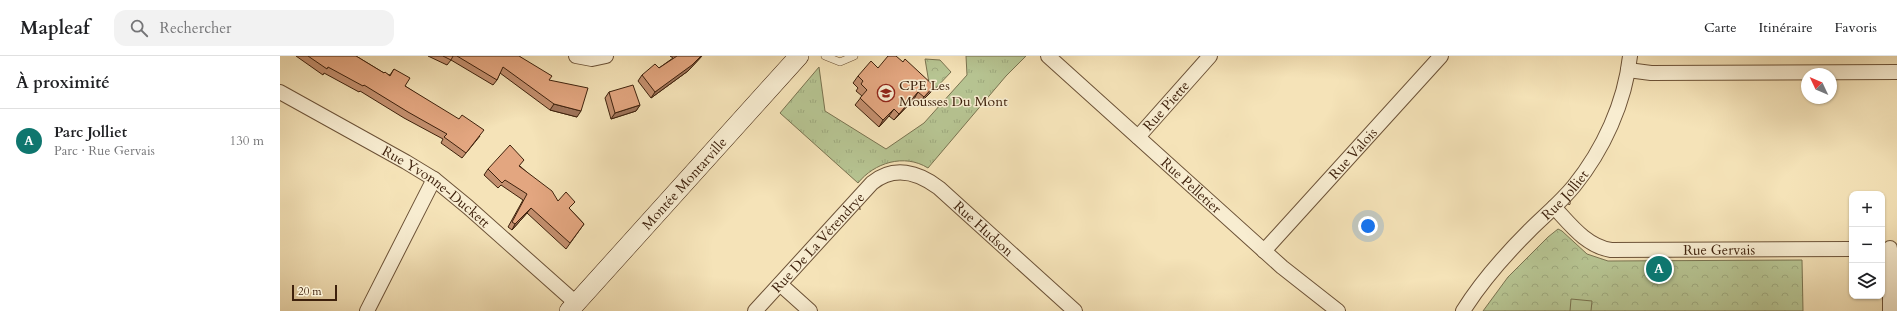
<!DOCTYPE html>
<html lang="fr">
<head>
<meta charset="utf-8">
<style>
  body { margin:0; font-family:Cardo,serif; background:#f2f2f2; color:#202124 }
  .controls { position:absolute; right:12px; bottom:12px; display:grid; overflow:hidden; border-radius:8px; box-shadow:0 1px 3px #0004 }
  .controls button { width:36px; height:36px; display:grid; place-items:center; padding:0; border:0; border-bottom:1px solid #e0e0e0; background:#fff; color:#202124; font:20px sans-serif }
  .compass { position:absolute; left:1521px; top:12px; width:36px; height:36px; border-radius:50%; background:#fff; box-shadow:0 1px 3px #0004; rotate:314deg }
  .scale { position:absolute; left:12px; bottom:10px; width:45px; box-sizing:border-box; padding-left:4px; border:2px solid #3e210c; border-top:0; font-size:11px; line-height:14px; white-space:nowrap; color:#3e210c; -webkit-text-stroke:3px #f8edd1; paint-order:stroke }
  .you { position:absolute; left:1088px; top:170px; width:14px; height:14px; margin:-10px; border:3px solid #fff; border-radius:50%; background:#1a73e8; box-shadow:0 0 0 6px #1a73e833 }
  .badge { display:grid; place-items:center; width:26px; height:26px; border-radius:50%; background:#0f766e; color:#fff; font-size:13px; font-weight:700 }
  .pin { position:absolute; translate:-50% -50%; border:2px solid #fff; box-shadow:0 1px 4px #0006 }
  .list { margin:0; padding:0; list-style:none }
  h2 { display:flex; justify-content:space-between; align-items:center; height:52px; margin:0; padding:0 16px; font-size:17px }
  h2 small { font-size:13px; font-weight:400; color:#757577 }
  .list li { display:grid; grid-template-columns:26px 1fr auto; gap:12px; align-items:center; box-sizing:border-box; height:64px; padding:0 16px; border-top:1px solid #e0e0e0 }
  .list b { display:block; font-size:15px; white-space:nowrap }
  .list p { margin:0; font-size:13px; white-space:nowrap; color:#757577 }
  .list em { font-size:13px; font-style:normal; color:#757577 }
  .icon { flex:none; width:22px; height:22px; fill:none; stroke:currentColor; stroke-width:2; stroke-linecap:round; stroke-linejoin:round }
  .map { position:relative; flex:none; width:1617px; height:255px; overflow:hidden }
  header { display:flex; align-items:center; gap:24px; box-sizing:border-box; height:56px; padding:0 20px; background:#fff; border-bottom:1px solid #e0e0e0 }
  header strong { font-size:19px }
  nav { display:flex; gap:22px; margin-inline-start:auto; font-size:14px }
  .search { width:280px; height:36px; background:#f2f2f2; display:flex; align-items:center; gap:10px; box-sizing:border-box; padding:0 14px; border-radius:12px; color:#757577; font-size:15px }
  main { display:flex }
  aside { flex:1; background:#fff }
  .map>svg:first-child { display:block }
</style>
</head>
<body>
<header>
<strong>Mapleaf</strong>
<div class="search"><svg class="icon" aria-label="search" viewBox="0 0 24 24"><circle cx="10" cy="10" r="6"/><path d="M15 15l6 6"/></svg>Rechercher</div>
<nav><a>Carte</a><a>Itinéraire</a><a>Favoris</a></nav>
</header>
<main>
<aside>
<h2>À proximité<small></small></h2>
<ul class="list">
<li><span class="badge">A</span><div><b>Parc Jolliet</b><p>Parc · Rue Gervais</p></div><em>130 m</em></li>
</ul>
</aside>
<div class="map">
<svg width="1617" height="255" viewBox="0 0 1617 255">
  <defs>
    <pattern id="grass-tufts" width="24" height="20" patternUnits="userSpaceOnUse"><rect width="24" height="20" fill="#b7c593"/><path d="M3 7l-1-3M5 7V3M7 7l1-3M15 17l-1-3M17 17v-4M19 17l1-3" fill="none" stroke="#9ea97e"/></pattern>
    <pattern id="park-crowns" width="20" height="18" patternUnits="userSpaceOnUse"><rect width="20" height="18" fill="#b7c593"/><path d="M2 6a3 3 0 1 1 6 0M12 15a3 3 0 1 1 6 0" fill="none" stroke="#9ea97e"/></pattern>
  </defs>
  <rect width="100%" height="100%" fill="#f5e3b8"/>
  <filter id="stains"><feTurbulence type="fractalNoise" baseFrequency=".005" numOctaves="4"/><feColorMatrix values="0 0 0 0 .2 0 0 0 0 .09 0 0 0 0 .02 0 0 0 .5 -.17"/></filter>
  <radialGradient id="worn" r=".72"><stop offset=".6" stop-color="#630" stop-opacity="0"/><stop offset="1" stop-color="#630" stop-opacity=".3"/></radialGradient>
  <path fill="url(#grass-tufts)" stroke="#7a7350" d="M686,0h60l-20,20 -78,92c-24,-15 -54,-5 -70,15l-78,-70 39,-46 6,44 61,38 38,-26 43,-48z"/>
  <path fill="url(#park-crowns)" stroke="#7a7350" d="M645,3l15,1 11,12 -16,17 -6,-6z
    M1278,173l4,2 25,23 21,7 194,-1 1,51h-320l25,-34 40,-40z"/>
  <path fill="#b7c593" stroke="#7a7350" d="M1291,243l21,2 -1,10h-21z"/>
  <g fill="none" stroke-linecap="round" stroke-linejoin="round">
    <defs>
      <path id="lane" d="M545,0l15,6 14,-6"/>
      <g id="street">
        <path d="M296,0l16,3 14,-3"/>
        <path id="s1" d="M768,0l234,211 56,44"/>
        <path d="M1348,14l23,3 246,-1"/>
        <path id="s2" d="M0,36l126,70 28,17 34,28 108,96"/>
        <path id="s3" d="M858,81l72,-81"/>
        <path id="s4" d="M1274,151c16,17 32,39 57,43l241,-1"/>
        <path id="s5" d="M984,195l177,-195"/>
        <path d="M500,228l30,27"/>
        <path d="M87,255l67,-132"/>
        <path id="s6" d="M475,255l117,-128c22,-18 46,-11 67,5l136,123"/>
        <path id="s7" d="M1183,255c18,-29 41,-55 66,-80 15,-15 31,-28 45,-45 29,-36 51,-83 56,-130"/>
        <path d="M1610,255v-63"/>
      </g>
      <g id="secondary">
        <path id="s8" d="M289,255l230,-255"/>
      </g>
    </defs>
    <use href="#lane" stroke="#6c5237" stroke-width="8"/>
    <use href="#street" stroke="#6c5237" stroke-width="16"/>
    <use href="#secondary" stroke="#3e210c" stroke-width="20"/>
    <use href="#lane" stroke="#f8edd1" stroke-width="7"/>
    <use href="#street" stroke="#f8edd1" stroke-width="14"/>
    <use href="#secondary" stroke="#f8edd1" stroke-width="19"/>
  </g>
  <path fill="#c38f6e" stroke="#3e210c" d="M16,0h60l28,17 6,2 4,-6 11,17 75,50 -18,22 -21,-15 2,-4 -39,-21 -44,-27 -1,1 -35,-19 -1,2z
    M148,0h91l30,24 28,37 -27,-7 -50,-37 -3,7 -4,5 -42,-25 -4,5z
    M390,0h32l-14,15 -37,27 -13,-17 4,-6 17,-7 14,-10z
    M623,6l31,24 -4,7 -11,11 -5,-5 -20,21 -5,-4 -10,11 -24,-22 7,-9 -6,-5 2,-3 -5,-5 5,-7 20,-8z
    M329,36l31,13 -4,6 -25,8 -6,-21z
    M240,110l38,35 12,8 14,15 -18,25 -39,-36 -15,17 -4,-3 15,-27 -22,-15 -3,3 -14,-13 4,-6z"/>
  <path fill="#9f745a" stroke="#3e210c" d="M421,0h1l-14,15 -37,27 4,-6z
    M654,30l-4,7 -11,11 5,-7z
    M638,36l-4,7 -20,21 5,-6z
    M274,48l27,7 -4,6 -27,-7z
    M360,49l-4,6 -25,8 4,-6z
    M614,53l-5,7 -10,11 4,-7z
    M251,152l-4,5 -15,17 3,-6z"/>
  <path fill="#e3a680" stroke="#3e210c" d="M28,0h48l28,17 1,-1 5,4 4,-7 16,9 -5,8 54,33 3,-4 22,15 -18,23 -22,-16 3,-3 -39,-22 -44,-27 -1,1 -35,-19 -1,2z
    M163,0h10l-2,4z
    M177,0h62l33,20 -3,4 39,8 -7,23 -27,-7 -51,-37 -6,13z
    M397,0h24l-9,9 -37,27 -13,-17 13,-11 4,4z
    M608,0h8l7,6 2,-3 29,27 -10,11 -6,-5 -19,22 -5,-5 -11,11 -23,-22 7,-8 -6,-6 2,-3 -5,-5 13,-15 7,7z
    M353,29l7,20 -25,8 -6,-21z
    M230,89l14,15 -5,6 33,25 6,10 8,-9 9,10 -6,6 15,16 -14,19 -39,-35 -16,16 -3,-2 15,-28 -22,-14 -3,3 -14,-14z"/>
  <defs>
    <symbol id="school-ring" viewBox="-11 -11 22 22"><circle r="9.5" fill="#f8edd1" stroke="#8f2418" stroke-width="1.5"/><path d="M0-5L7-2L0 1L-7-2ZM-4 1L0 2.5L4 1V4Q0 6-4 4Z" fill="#8f2418"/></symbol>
  </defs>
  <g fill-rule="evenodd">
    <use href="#school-ring" x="596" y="27" width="20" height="20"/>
  </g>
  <g text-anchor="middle" stroke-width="3" stroke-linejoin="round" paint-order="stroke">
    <g font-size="14" fill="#3e210c" stroke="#f8edd1" text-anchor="start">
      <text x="619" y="34">CPE Les<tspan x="619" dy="16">Mousses Du Mont</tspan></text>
    </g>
    <g font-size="14" fill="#3e210c" stroke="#f8edd1">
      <text dy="5" stroke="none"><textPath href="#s3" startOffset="42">Rue Piette</textPath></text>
      <text dy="5" stroke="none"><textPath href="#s5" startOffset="132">Rue Valois</textPath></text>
      <text dy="5" stroke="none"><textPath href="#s8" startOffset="172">Montée Montarville</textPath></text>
      <text dy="5" stroke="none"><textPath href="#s1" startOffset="193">Rue Pelletier</textPath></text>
      <text dy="5" stroke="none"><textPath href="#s2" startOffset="183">Rue Yvonne-Duckett</textPath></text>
      <text dy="5" stroke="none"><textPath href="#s7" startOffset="155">Rue Jolliet</textPath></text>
      <text dy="5" stroke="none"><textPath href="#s6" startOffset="307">Rue Hudson</textPath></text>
      <text dy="5" stroke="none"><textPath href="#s6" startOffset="93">Rue De La Vérendrye</textPath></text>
      <text dy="5" stroke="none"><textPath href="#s4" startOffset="181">Rue Gervais</textPath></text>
    </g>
  </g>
  <rect width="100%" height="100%" filter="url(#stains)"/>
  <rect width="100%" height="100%" fill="url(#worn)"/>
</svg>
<div class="controls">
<button>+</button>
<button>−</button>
<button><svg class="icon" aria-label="layers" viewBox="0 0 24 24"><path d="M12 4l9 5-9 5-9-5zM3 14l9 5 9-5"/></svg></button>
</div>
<svg class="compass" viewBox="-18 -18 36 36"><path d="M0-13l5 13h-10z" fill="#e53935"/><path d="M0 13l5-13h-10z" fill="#757577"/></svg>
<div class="scale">20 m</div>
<div class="you"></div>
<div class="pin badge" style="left:1379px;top:213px">A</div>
</div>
</main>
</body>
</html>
